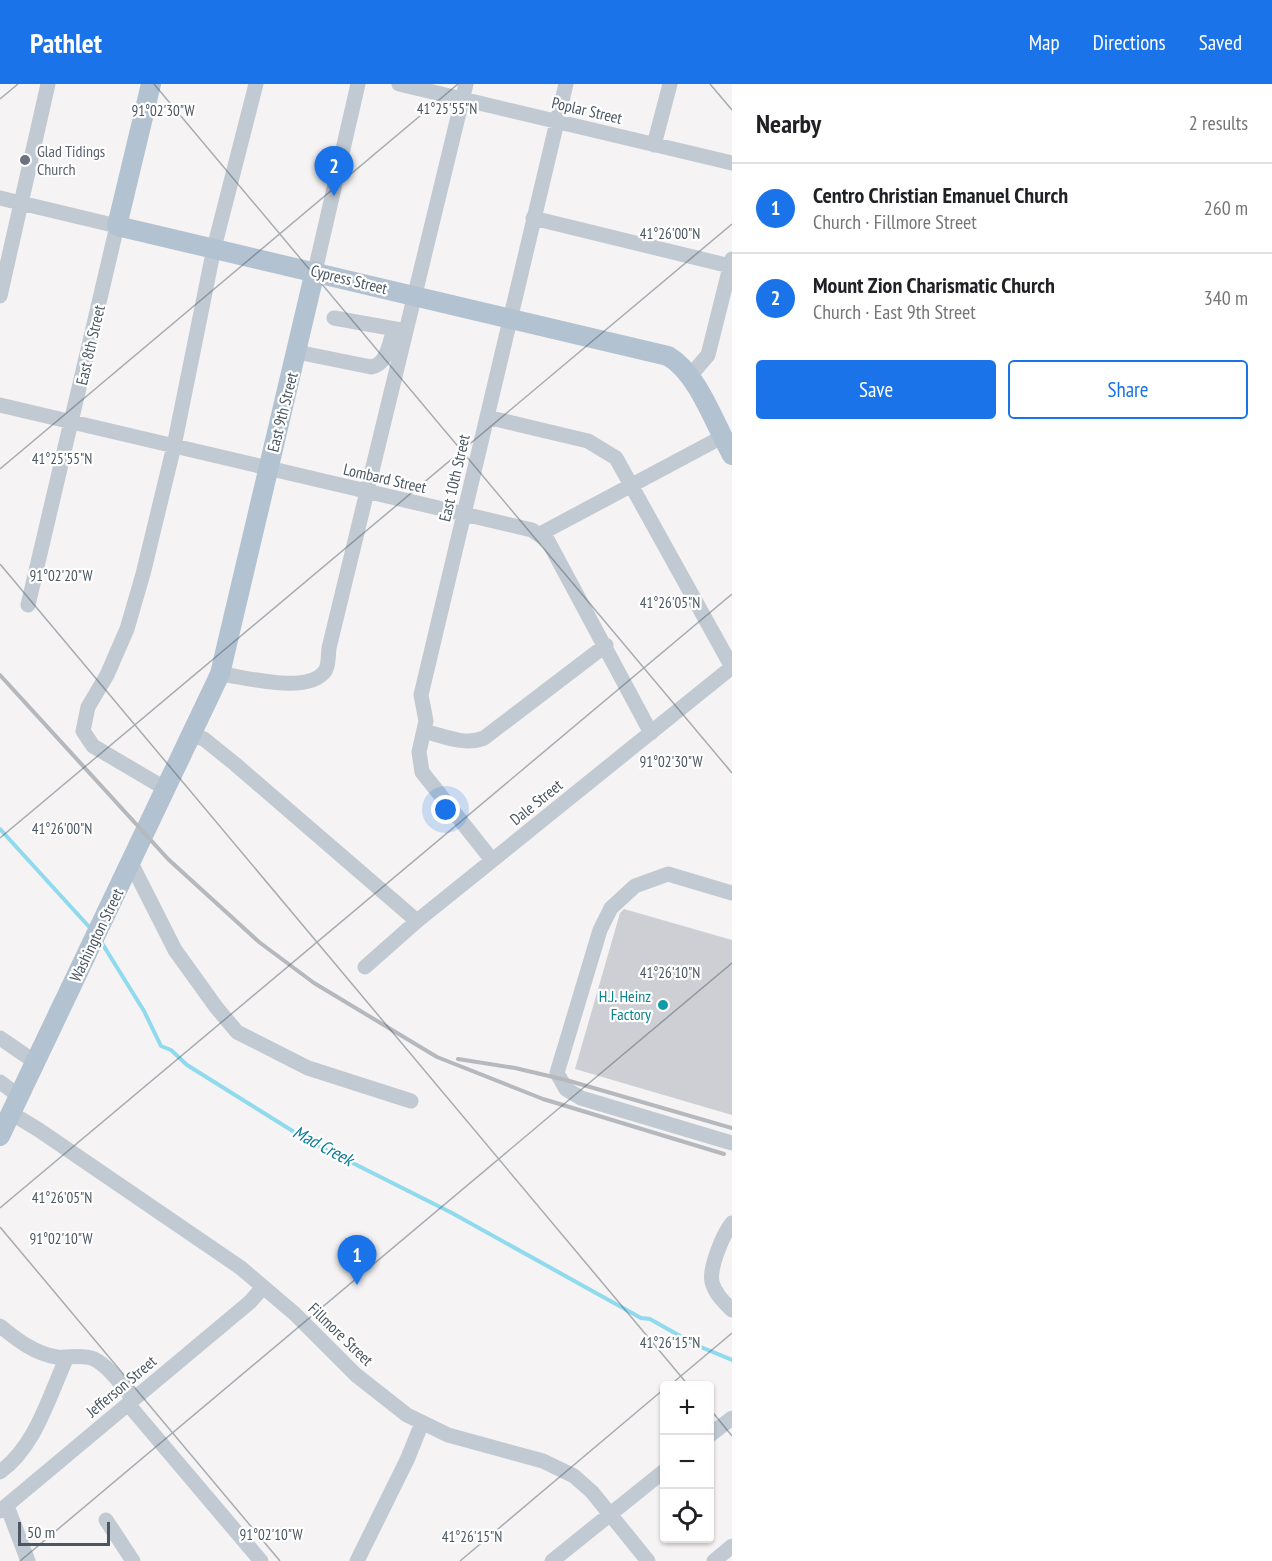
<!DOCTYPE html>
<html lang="en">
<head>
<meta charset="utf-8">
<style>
  body { margin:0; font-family:"PT Sans Narrow",sans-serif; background:#f2f2f2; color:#202124 }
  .controls { position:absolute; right:18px; bottom:18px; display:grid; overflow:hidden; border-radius:6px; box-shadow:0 2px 4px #0004 }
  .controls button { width:54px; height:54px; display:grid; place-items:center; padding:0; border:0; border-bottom:2px solid #e0e0e0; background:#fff; color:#202124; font:30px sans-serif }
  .scale { position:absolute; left:18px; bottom:15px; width:92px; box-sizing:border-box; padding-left:6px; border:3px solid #4a5661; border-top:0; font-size:16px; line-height:21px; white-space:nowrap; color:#4a5661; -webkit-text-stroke:4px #fff; paint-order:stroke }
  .you { position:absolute; left:446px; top:726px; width:21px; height:21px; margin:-15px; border:4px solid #fff; border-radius:50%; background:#1a73e8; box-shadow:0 0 0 9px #1a73e833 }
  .badge { display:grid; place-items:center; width:39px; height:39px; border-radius:50%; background:#1a73e8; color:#fff; font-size:20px; font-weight:700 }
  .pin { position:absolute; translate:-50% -50px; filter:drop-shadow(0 2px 3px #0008) }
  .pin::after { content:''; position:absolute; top:32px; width:21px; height:18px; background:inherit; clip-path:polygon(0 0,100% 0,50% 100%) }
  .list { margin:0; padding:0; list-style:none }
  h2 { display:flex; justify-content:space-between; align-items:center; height:78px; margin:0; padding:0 24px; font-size:26px }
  h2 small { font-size:20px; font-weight:400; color:#757577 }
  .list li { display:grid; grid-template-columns:39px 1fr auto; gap:18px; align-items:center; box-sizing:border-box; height:90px; padding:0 24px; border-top:2px solid #e0e0e0 }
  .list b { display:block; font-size:22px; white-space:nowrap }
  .list p { margin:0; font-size:20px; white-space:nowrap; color:#757577 }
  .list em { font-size:20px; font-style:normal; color:#757577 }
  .actions { display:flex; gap:12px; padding:18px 24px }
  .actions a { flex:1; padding:14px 0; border:2px solid #1a73e8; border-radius:6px; text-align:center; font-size:21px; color:#1a73e8 }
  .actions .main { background:#1a73e8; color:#fff }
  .icon { flex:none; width:33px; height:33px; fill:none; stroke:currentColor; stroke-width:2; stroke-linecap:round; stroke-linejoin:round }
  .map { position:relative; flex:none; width:732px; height:1477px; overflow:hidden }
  header { display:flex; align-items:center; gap:36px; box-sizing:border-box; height:84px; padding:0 30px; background:#1a73e8; color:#fff }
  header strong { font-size:28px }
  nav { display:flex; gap:33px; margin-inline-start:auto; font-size:21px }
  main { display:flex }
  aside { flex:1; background:#fff }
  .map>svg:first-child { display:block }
</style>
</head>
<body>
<header>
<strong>Pathlet</strong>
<nav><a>Map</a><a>Directions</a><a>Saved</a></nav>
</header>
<main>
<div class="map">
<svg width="732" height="1477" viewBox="0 0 732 1477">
  <rect width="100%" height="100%" fill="#f5f3f3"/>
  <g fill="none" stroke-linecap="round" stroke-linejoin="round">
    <path stroke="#90daee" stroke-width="4" d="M0,745l92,101
      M100,856l44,71 17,35 10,4 16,15 120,75 145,73 189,105 9,1 46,26 36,15"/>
  </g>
  <path fill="#cdcfd5" d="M624,825l108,31v175l-157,-46 45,-156z"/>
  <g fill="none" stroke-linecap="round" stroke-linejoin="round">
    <path stroke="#c1cad2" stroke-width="15" d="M399,0l333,79
      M654,61l16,-61
      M0,114l117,28 -89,379
      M533,134l197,48
      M315,187l43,-187
      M0,212l48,-212
      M334,234l67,12
      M297,268l74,15c17,-3 18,-24 23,-38
      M690,292l18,-21 24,-96
      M0,321l532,125 16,11 103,192
      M487,333l101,24 28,17 116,209
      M540,450l182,-97
      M220,590c26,3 88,21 105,-3 4,-5 3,-16 4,-23l137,-564
      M424,647c19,5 41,15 60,7l122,-93
      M191,651l13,4 31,25 182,157
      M166,705l-73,-43 -10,-15 5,-24 19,-32 20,-46 16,-55 31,-128 40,-198 42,-164
      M492,776l-70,-88 -3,-20 7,-31 -5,-26 145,-611
      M131,779l44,87 41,57 21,25 71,36 103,33
      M732,809l-64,-19 -33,12 -24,22 -11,22 -43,143 9,16 15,9 151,45
      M365,883l52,-46 315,-254
      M0,954l35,24
      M0,998l19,14
      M11,1029l28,17 202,138 54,46 61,61 51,40 41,20 95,26 31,15 18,16 56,69
      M732,1139c-9,11 -23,45 -20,59 3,12 12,20 20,28
      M0,1242c16,13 35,28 57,31 12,1 25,-3 37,2 16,8 28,27 39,40
      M128,1320l133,157
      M710,1351l22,-17
      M0,1388c36,-26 49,-76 67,-115
      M7,1422l21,55
      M0,1427l250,-209 13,-15
      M106,1436l27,41
      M357,1477l50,-101 15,-37
      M552,1477l112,-90
      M714,1477l18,-15"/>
    <path stroke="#b3c2d1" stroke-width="20" d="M151,0l-34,142 551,130c30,17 47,69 64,99
      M0,1052l220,-462 95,-403"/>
    <path stroke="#b5b8bd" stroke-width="4" d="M0,591l168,184 91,83 55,41 123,74 106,42 181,55
      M458,975l57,9 51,12 166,48"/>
  </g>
  <path fill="none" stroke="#4a5661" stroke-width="1.5" stroke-opacity="0.45" d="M154,0l578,689M710,0l22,26M0,15l18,-15M0,385l458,-385M0,480l689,822M0,754l732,-614M0,1124l732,-614M0,1143l280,334M669,1302l63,-53M710,1325l22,27M20,1477l712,-598M460,1477l204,-172"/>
  <circle fill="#6b7280" stroke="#fff" stroke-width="2" cx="25" cy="76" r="6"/>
  <circle fill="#0f9aa8" stroke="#fff" stroke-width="2" cx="663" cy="921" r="6"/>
  <g text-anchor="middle" stroke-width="4.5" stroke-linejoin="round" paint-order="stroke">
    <g font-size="16" fill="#4a5661" stroke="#fff">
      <text transform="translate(587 26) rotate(13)" y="6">Poplar Street</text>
      <text transform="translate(349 195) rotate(14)" y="6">Cypress Street</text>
      <text transform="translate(90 261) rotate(-77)" y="6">East 8th Street</text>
      <text transform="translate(282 328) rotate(-76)" y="6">East 9th Street</text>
      <text transform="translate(385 394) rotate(13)" y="6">Lombard Street</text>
      <text transform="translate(454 394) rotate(-77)" y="6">East 10th Street</text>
      <text transform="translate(536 718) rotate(-39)" y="6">Dale Street</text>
      <text transform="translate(96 851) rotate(-64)" y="6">Washington Street</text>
      <text transform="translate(341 1250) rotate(44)" y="6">Fillmore Street</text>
      <text transform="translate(121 1302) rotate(-40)" y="6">Jefferson Street</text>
    </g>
    <g font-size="16" fill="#5b616d" stroke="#fff" text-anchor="start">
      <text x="37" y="73">Glad Tidings<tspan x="37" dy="18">Church</tspan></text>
    </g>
    <g font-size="16" fill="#0d838f" stroke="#fff" text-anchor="end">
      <text x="651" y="918">H.J. Heinz<tspan x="651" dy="18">Factory</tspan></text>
    </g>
    <g font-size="18" font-style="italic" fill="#0c7c9b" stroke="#fff">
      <text transform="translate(323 1062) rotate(28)" y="6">Mad Creek</text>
    </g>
  </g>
  <g font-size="15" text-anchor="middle" fill="#4a5661" stroke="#fff" stroke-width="4.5" stroke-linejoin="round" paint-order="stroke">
    <text x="447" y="30">41°25'55"N</text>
    <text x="163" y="32">91°02'30"W</text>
    <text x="670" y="155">41°26'00"N</text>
    <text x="62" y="380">41°25'55"N</text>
    <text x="61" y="497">91°02'20"W</text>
    <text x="670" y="524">41°26'05"N</text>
    <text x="671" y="683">91°02'30"W</text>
    <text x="62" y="750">41°26'00"N</text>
    <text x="670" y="894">41°26'10"N</text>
    <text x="62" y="1119">41°26'05"N</text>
    <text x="61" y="1160">91°02'10"W</text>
    <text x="670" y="1264">41°26'15"N</text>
    <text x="271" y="1456">91°02'10"W</text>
    <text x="472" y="1458">41°26'15"N</text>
  </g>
</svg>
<div class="controls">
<button>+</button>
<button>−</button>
<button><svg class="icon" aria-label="locate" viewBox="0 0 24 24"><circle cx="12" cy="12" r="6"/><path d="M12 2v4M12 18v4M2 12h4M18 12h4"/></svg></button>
</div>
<div class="scale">50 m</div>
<div class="you"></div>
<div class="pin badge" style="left:357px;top:1201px">1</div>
<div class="pin badge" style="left:334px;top:112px">2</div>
</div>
<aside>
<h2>Nearby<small>2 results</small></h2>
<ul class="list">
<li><span class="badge">1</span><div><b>Centro Christian Emanuel Church</b><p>Church · Fillmore Street</p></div><em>260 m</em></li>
<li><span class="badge">2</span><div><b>Mount Zion Charismatic Church</b><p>Church · East 9th Street</p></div><em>340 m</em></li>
</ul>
<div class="actions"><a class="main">Save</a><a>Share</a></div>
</aside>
</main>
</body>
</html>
